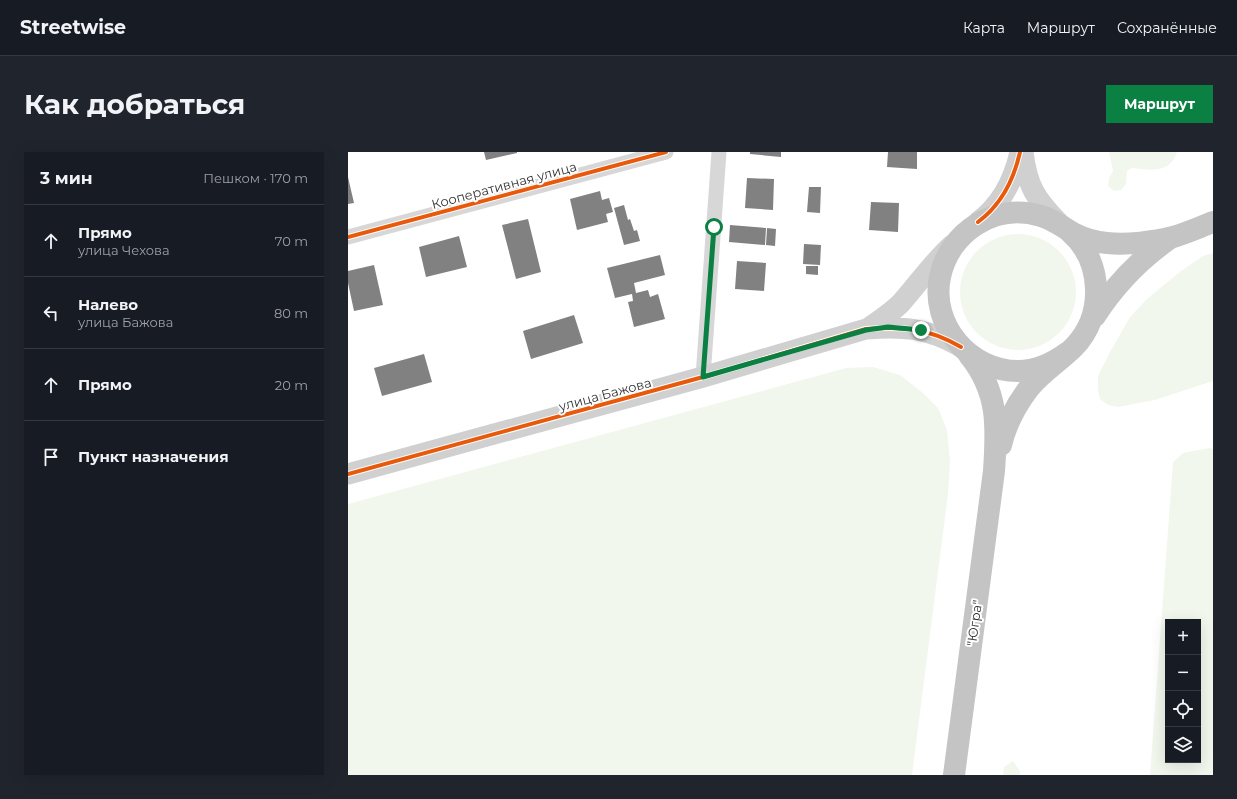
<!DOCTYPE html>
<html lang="ru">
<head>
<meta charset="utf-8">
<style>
  body { margin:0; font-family:Montserrat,sans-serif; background:#20242c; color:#f1f3f6 }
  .controls { position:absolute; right:12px; bottom:12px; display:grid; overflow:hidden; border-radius:0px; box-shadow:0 4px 16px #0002 }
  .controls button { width:36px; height:36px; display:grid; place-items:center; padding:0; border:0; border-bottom:1px solid #363941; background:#171b24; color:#f1f3f6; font:20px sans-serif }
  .stop { position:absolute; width:12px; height:12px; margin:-9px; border:3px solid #0b8043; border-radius:50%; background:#fff }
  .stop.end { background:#0b8043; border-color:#fff; box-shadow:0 1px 4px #0008 }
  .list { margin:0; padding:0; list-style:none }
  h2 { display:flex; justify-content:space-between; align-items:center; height:52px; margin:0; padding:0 16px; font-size:17px }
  h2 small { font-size:13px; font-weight:400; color:#9ea1a6 }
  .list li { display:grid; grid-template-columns:26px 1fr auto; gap:12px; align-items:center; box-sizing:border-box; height:72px; padding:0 16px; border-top:1px solid #363941 }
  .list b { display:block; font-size:15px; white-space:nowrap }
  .list p { margin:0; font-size:13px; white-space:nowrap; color:#9ea1a6 }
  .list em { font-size:13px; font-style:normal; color:#9ea1a6 }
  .icon { flex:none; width:22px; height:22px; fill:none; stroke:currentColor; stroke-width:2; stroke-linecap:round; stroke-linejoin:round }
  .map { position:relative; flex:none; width:865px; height:623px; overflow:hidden; border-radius:0px }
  header { display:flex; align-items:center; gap:24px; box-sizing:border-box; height:56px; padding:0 20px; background:#171b24; border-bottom:1px solid #363941 }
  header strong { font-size:19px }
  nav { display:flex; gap:22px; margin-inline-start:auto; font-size:14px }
  .intro { display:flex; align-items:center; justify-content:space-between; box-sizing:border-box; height:96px; padding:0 24px }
  h1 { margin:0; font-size:28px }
  .button { padding:10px 18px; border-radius:0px; background:#0b8043; color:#fff; font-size:14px; font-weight:700 }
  main { display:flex; gap:24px; padding:0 24px }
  aside { flex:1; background:#171b24; border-radius:0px; box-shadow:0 4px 16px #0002 }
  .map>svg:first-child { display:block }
</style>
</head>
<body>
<header>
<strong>Streetwise</strong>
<nav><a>Карта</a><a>Маршрут</a><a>Сохранённые</a></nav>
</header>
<div class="intro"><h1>Как добраться</h1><a class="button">Маршрут</a></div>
<main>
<aside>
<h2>3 мин<small>Пешком · 170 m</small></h2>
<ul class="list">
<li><svg class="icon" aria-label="ahead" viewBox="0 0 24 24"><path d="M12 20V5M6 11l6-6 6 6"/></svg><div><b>Прямо</b><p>улица Чехова</p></div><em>70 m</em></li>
<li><svg class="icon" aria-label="left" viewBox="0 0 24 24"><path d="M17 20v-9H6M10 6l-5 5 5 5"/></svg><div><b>Налево</b><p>улица Бажова</p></div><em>80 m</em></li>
<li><svg class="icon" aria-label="ahead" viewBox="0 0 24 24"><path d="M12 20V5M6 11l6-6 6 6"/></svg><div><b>Прямо</b></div><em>20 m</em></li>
<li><svg class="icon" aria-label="arrive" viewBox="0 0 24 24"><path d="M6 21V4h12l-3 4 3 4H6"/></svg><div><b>Пункт назначения</b></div></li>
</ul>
</aside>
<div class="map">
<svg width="865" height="623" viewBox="0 0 865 623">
  <rect width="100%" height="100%" fill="#fff"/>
  <path fill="#f2f7ee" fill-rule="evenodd" d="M761,0h68c-7,22 -27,18 -45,16l-5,3 -1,13 -5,6 -7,1 -6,-5 1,-8 4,-7z
    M612 140a58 58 0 1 1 116 0a58 58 0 1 1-116 0Z
    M865,101v128l-58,19 -37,7 -10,-2 -8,-6 -2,-9v-14l12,-24 20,-35 18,-19 33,-27 22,-15z
    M525,215l27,8 23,18 15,15 9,22 3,31 -2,33 -36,281h-564v-271l498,-136z
    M861,296l4,1v326h-63l23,-313 10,-9zM820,470h30v138h-30z
    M665,609l7,10v4h-17l1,-8z"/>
  <path fill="#818181" d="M136,0h33v1l-31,7z
    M402,0h31v5l-31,-3z
    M540,0h29v17l-30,-2z
    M0,25l6,26 -6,1z
    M399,26l27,1 -1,31 -28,-2z
    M461,35h12l-1,26 -13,-1z
    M252,39l2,9 7,-2 4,14 -7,2 2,8 -31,8 -7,-31z
    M523,50l28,1 -1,29 -29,-2z
    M276,53l4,15 2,-1 4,12 3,-1 3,11 -16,4 -10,-37z
    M180,67l13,53 -25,7 -14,-54z
    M382,73l36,3 -1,17 -36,-3z
    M419,76l9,1 -1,17 -9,-1z
    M111,84l8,31 -41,10 -7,-30z
    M456,92l17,1 -1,20 -17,-1z
    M312,103l5,20 -31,8 2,10 12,-3 2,7 8,-3 7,25 -31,8 -6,-25 5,-1 -1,-7 -17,4 -8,-30z
    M389,109l29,2 -2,28 -29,-2z
    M26,113l9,40 -29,6 -6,-28v-12z
    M458,114h12v9l-12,-1z
    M226,163l9,28 -52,16 -8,-28z
    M76,202l8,28 -50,14 -8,-28z"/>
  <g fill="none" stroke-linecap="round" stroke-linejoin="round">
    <path stroke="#d7d7d7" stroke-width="15" d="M0,85l318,-85
      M355,225l16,-225"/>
    <path stroke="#d0d0d0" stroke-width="21" d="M675,0c4,34 13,48 37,72
      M630,70c23,-17 36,-43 42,-70
      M519,177c12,-8 24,-16 34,-26 17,-19 32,-41 51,-58
      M0,322l355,-97 163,-48c38,-3 62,-1 95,18"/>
    <path stroke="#c4c4c4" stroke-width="22" d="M747,164c20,-31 44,-56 74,-77
      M720,200c-15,11 -31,19 -50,19 -48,0 -88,-46 -78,-94 9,-45 55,-75 101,-61 12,3 21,11 32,17 10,5 22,9 34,10 20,2 47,-1 66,-6 14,-4 27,-10 40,-15
      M653,293c5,-21 15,-40 28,-57 13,-16 31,-27 45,-41 31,-32 29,-86 -4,-115
      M606,623l40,-304c3,-44 5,-79 -25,-116"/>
    <defs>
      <path id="cycleway" d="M630,70c23,-17 36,-43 42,-70
        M0,85l318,-85
        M0,322l355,-97 163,-48c38,-3 62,-1 95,18"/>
    </defs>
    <use href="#cycleway" stroke="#fff" stroke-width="6"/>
    <use href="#cycleway" stroke="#e8590c" stroke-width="4"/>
  </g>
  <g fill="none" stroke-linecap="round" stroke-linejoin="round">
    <path stroke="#0b8043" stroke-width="5" d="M366,75l-11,150 163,-47 22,-3 33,3"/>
  </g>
  <g text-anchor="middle" stroke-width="4" stroke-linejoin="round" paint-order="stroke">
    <g font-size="13" fill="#333" stroke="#fff">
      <text transform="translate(156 33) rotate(-15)" y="5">Кооперативная улица</text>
      <text transform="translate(257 242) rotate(-15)" y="5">улица Бажова</text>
      <text transform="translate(626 471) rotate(-82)" y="5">"Югра"</text>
    </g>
  </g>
</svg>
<div class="controls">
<button>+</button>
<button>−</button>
<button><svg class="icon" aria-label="locate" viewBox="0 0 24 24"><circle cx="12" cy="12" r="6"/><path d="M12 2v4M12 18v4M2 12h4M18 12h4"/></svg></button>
<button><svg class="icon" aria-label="layers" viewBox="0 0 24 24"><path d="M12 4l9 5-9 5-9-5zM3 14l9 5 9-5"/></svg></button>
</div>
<div class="stop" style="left:366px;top:75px"></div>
<div class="stop end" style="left:573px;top:178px"></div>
</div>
</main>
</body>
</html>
